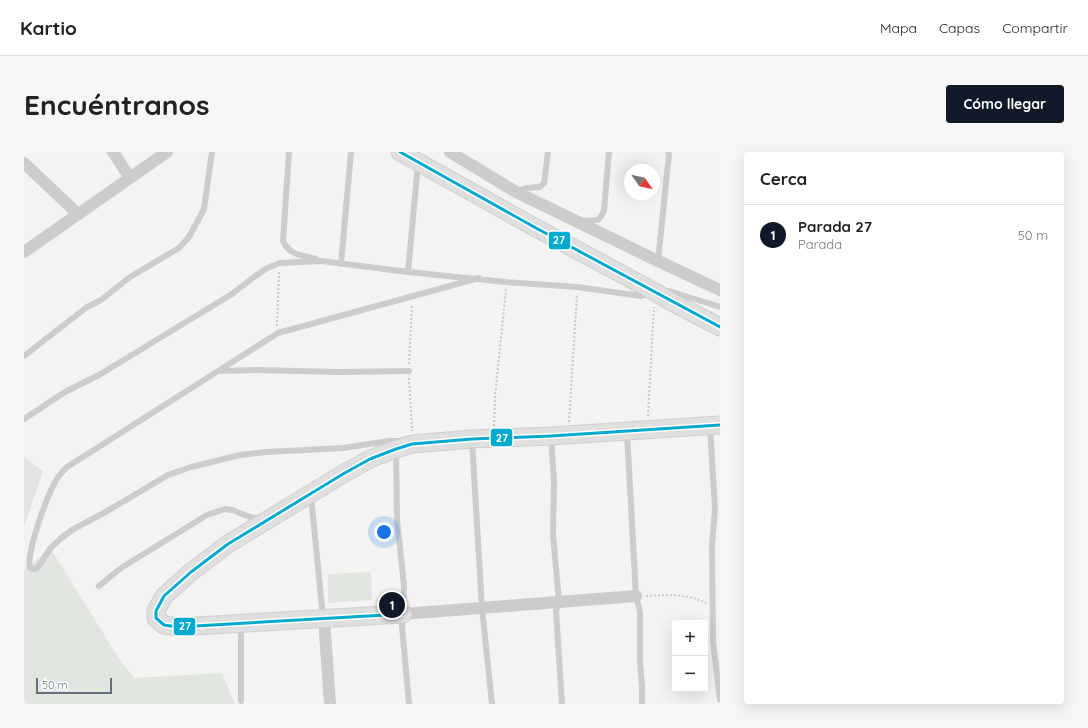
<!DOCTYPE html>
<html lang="es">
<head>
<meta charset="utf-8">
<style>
  body { margin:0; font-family:Quicksand,sans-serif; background:#f6f6f6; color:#222 }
  .controls { position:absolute; right:12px; bottom:12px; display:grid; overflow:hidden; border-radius:4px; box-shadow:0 4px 16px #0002 }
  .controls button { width:36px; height:36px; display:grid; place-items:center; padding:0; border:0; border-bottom:1px solid #e0e0e0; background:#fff; color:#222; font:20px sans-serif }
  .compass { position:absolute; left:600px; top:12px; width:36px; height:36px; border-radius:50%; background:#fff; box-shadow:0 4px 16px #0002; rotate:124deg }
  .scale { position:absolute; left:12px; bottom:10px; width:76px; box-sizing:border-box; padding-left:4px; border:2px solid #65717f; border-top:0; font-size:11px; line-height:14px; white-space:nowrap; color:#65717f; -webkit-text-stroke:3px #fff; paint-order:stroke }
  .you { position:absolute; left:360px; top:380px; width:14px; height:14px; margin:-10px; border:3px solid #fff; border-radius:50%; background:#1a73e8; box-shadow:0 0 0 6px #1a73e833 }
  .badge { display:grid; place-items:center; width:26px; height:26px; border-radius:50%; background:#111827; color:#fff; font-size:13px; font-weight:700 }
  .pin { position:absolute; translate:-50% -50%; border:2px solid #fff; box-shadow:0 1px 4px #0006 }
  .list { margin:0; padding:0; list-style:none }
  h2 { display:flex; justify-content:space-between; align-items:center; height:52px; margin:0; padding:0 16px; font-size:17px }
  h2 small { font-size:13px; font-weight:400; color:#767676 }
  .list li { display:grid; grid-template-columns:26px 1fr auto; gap:12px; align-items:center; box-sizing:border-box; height:60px; padding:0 16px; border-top:1px solid #e0e0e0 }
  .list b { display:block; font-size:15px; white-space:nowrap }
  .list p { margin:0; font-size:13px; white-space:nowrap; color:#767676 }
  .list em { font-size:13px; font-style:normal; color:#767676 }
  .map { position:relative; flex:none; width:696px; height:552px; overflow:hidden; border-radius:4px }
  header { display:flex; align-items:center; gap:24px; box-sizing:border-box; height:56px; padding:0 20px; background:#fff; border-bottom:1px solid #e0e0e0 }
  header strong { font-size:19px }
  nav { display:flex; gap:22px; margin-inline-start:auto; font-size:14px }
  .intro { display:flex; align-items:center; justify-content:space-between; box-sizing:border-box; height:96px; padding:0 24px }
  h1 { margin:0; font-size:28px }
  .button { padding:10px 18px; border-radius:4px; background:#111827; color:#fff; font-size:14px; font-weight:700 }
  main { display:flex; gap:24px; padding:0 24px }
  aside { flex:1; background:#fff; border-radius:4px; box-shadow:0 4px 16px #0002 }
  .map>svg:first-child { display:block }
</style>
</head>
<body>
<header>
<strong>Kartio</strong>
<nav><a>Mapa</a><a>Capas</a><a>Compartir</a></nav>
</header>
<div class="intro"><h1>Encuéntranos</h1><a class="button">Cómo llegar</a></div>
<main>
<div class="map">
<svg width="696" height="552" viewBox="0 0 696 552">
  <rect width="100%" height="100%" fill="#f3f3f1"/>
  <path fill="#e2e6e0" d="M0,305l19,14 -19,56z
    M27,397l67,108 16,21 88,-5 13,31h-211v-135z
    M347,420l1,28 -44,3v-29z"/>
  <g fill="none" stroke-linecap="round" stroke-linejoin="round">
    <defs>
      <path id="secondary" d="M376,0l136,76 119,64 15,9 50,26
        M379,462l-225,13 -14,-2 -8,-7v-7l8,-15 27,-24 37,-28 115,-70 27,-15 26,-10 16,-5 60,-5 79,-3 169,-11"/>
    </defs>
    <use href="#secondary" stroke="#cfcfcf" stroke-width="19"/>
    <path stroke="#c8c8c9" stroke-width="2" stroke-dasharray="2 2" stroke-linecap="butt" d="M253,174l2,-54
      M385,212l3,-60
      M385,226l3,53
      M624,264l6,-109
      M545,270l8,-128
      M470,274l1,-30 11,-107
      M622,444c22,-1 39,-3 60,7"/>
    <path stroke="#cbcccc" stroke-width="6" d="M265,0l-6,89c6,14 19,14 33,18
      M493,39l9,-3 14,-1 4,-4 4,-31
      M558,69l16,-1 4,-5 2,-5 5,-58
      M634,109l11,-107 -1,-2
      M317,112l10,-112
      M384,120l10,-108
      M639,139h6l51,16
      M0,204l63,-49 14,-7 29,-23 49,-29 10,-11 15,-28 8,-57
      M196,219l37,-1 82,2 70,-1
      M0,267l41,-27 34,-17 133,-81 22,-17 13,-9 13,-5 42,-2 86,11 98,10 71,5 64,9 9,-3
      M686,275l5,82 -3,36 1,96 7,59
      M603,281l9,163 4,16v49l2,25v18
      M527,284l3,46 -1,52 6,68 -3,9 6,93
      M448,288l10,168 10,96
      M377,289h-12l-46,7 -77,4 -26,3 -49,12 -23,8 -59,35 -37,20 -12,9 -10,10 -12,18 -4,2 -4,-1c-4,-16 17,-71 25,-86 3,-6 7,-10 12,-15l211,-134 201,-55
      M372,298l1,69 7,67 -2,40 7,78
      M287,344l12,122
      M75,434l22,-18 86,-53 18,-6 7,1 18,7 6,1 6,-1
      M217,549v-76"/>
    <path stroke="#cbcccc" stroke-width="12" d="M89,0l17,26
      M426,0l66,40 142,69 62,29
      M0,11l54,51
      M0,100l143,-100
      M379,462l233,-18
      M300,467l6,85"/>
    <use href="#secondary" stroke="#dfdfe0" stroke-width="17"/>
    <defs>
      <path id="bus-1" d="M376,0l136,76 184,99
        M379,462l-225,13 -14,-2 -8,-7v-7l8,-15 27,-24 37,-28 115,-70 27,-15 26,-10 16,-5 60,-5 79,-3 169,-11"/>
    </defs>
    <use href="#bus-1" stroke="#fff" stroke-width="6"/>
    <use href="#bus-1" stroke="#00a9ce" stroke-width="3"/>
  </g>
  <g stroke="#fff" stroke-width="1.5">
    <rect x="524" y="79" width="23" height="19" rx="4" fill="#00a9ce"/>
    <rect x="466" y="276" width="23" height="19" rx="4" fill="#00a9ce"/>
    <rect x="149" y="465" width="23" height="19" rx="4" fill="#00a9ce"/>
  </g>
  <g font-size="11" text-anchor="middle" font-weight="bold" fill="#fff">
    <text x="535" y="92">27</text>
    <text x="478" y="290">27</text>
    <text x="161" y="478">27</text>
  </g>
</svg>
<div class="controls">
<button>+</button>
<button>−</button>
</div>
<svg class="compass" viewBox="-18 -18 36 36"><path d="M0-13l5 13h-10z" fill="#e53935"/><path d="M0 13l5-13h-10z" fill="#767676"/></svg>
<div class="scale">50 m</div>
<div class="you"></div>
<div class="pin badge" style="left:368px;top:453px">1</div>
</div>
<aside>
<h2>Cerca<small></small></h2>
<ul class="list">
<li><span class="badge">1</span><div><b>Parada 27</b><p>Parada</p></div><em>50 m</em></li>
</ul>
</aside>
</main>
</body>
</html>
